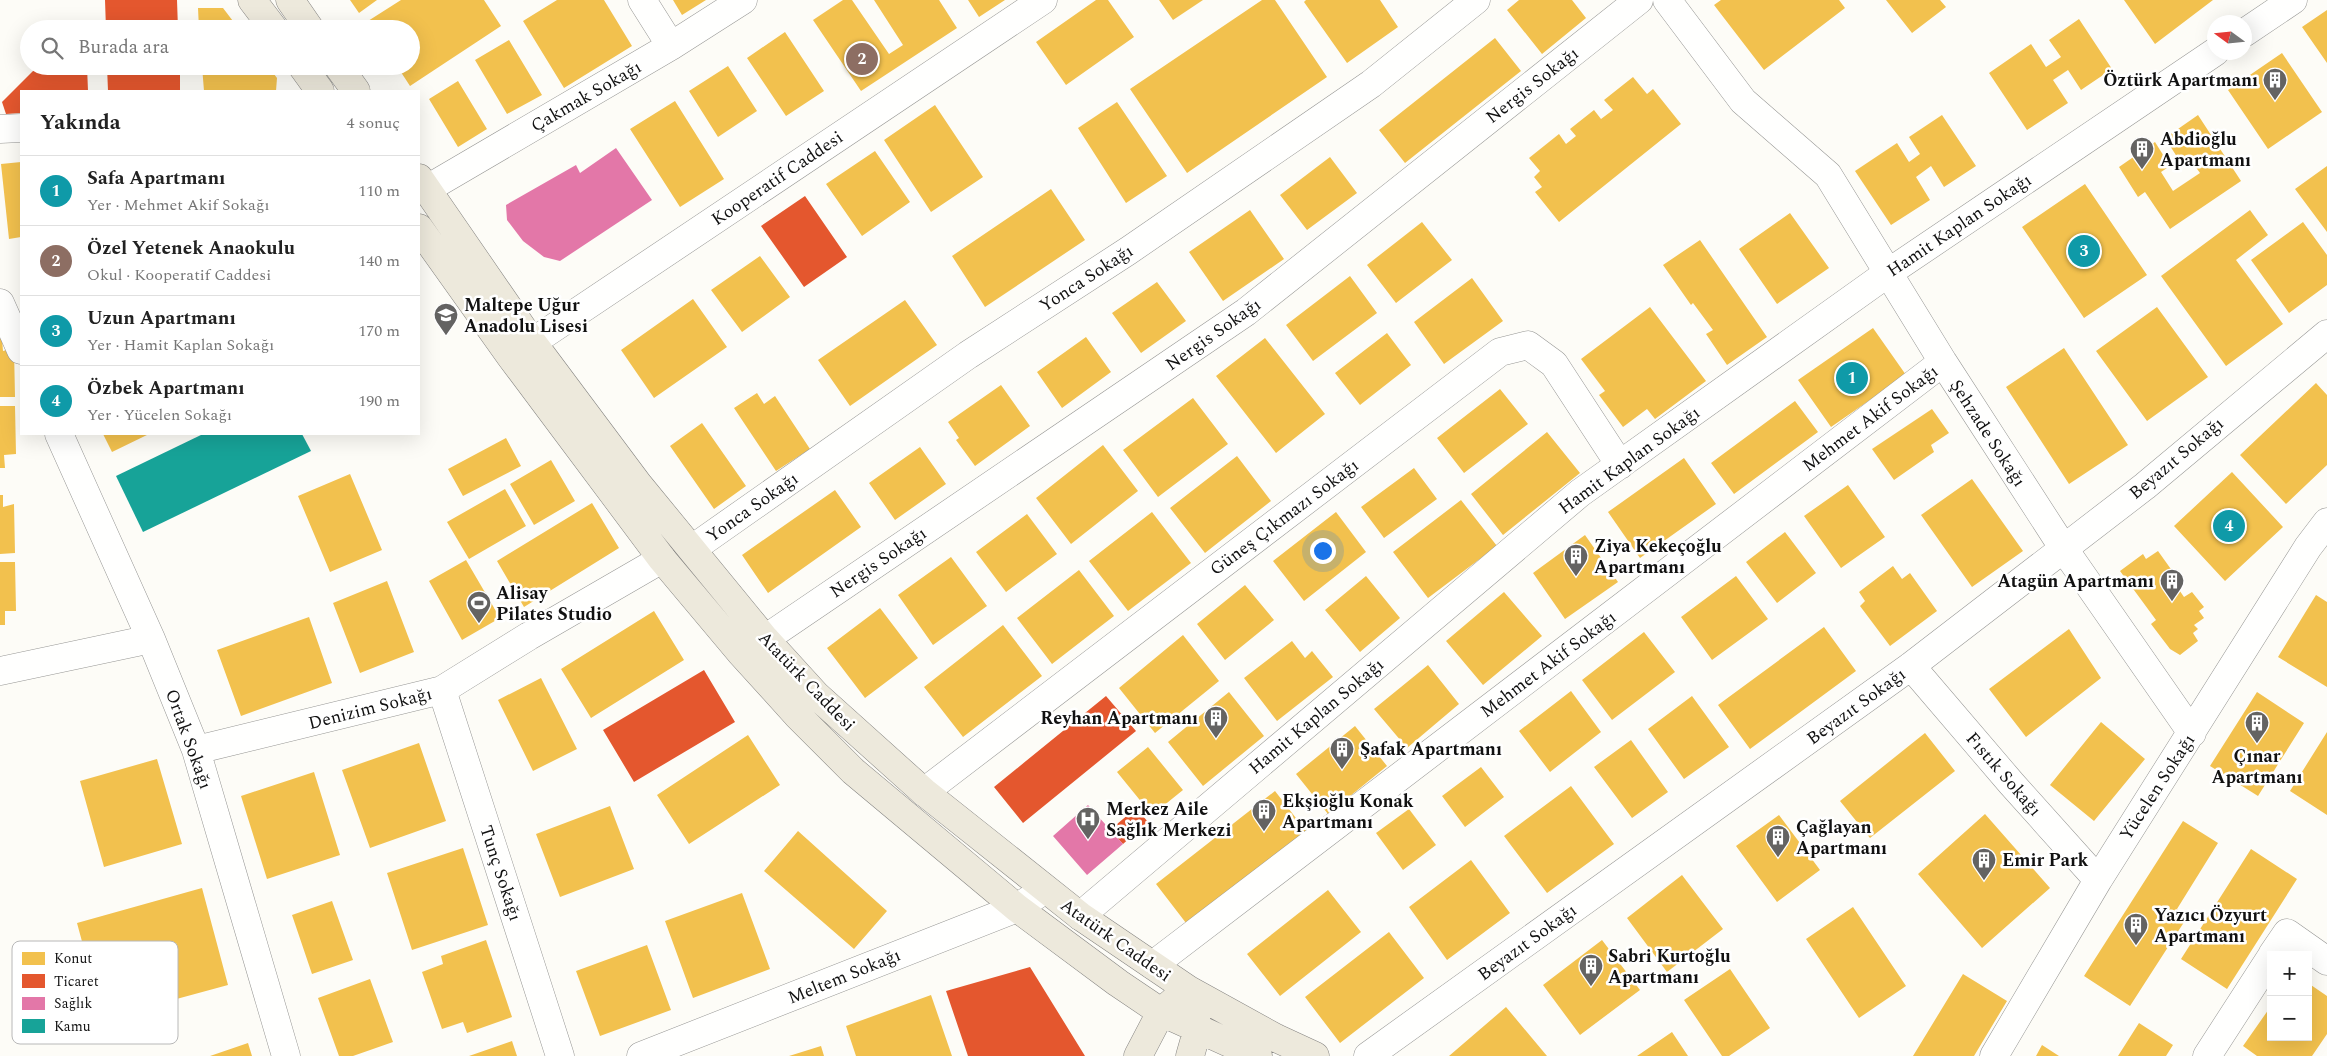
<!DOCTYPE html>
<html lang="tr">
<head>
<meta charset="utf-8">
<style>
  body { margin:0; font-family:Spectral,serif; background:#f6f6f6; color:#222 }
  .controls { position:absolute; right:15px; bottom:15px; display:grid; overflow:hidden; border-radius:0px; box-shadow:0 5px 20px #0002 }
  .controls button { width:45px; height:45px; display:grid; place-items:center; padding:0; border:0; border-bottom:1px solid #e0e0e0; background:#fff; color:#222; font:25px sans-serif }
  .compass { position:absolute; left:2207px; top:15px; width:45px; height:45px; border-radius:50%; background:#fff; box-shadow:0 5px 20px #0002; rotate:285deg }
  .you { position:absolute; left:1322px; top:550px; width:18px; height:18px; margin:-12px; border:4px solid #fff; border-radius:50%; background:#1a73e8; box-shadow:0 0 0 8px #1a73e833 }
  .badge { display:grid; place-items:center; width:32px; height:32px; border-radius:50%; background:#b45309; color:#fff; font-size:16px; font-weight:700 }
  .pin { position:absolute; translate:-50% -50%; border:2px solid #fff; box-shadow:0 1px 5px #0006 }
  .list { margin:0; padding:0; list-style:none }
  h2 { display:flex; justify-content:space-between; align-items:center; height:65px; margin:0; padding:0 20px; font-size:21px }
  h2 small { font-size:16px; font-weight:400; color:#767676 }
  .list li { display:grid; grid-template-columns:32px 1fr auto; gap:15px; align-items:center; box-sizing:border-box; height:70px; padding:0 20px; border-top:1px solid #e0e0e0 }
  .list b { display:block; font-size:19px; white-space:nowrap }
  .list p { margin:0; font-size:16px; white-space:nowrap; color:#767676 }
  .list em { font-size:16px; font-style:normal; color:#767676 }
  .icon { flex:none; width:28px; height:28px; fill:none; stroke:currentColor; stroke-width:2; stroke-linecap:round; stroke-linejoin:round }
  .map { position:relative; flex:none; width:2327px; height:1056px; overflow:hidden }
  .search { position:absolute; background:#fff; box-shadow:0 5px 20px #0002; left:20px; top:20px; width:400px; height:55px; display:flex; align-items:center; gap:12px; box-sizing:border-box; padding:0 18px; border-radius:28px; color:#767676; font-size:19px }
  .panel { position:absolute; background:#fff; box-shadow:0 5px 20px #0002; left:20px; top:90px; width:400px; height:345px; border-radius:0px }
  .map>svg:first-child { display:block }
</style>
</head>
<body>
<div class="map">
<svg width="2327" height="1056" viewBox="0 0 2327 1056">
  <rect width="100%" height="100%" fill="#fdfcf7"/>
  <path fill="#f2c14e" d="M350,0h27l-18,13z
    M401,0h83l17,26 -91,60 -13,-20h14v-37h-38l-5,-8z
    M557,0h47l28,46 -68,42 -41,-67z
    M673,0h33l-24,15z
    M843,0h9l37,54 14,-9 -29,-45h65l18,28 -96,63 -48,-71z
    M968,0h37l-26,17z
    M1096,0h12l26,37 -68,48 -30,-43z
    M1159,0h44l-30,20z
    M1262,0h13l52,77 -140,96 -57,-84z
    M1306,0h74l18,27 -51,36 -43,-61z
    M1519,0h53l14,18 -44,36 -35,-44z
    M1721,0h118l6,8 -81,62 -50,-65z
    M1886,0h54l6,7 -34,26z
    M2124,0h89l-58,44z
    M198,8h25l16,21h-40z
    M2327,10v53l-25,-36z
    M2079,19l33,50 -31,21 -13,-20 -15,10 15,23 -41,27 -38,-57 42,-29 15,23 15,-10 -12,-17z
    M785,32l39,59 -38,25 -39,-58z
    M1495,38l26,33 -116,92 -26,-33z
    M509,40l33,55 -35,19 -32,-54z
    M2282,53l40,59 -54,37 -40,-59z
    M202,66h66l9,12 -1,13h-72z
    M728,66l29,45 -39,26 -29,-46z
    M1633,77l14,17 6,-5 28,35 -122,98 -24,-30 7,-5 -8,-10 6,-6 -11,-13 30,-24 7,10 10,-8 -6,-7 24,-19 7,9 12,-9 -9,-10z
    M458,81l29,48 -29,18 -29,-48z
    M675,101l49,78 -44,28 -50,-78z
    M1117,102l50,74 -41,27 -48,-75z
    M935,105l48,72 -52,35 -47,-72z
    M1942,115l34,51 -32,21 -13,-21 -15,11 14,23 -39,25 -36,-54 42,-28 12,19 11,-8 -11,-17z
    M2198,115l43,66 -71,48 -25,-37 -7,5 -19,-30 36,-25 15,24 -9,6 12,19 27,-18 -13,-18 -8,5 -14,-22z
    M875,151l35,51 -48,34 -36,-52z
    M1330,157l27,36 -50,37 -27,-35z
    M21,162v75l-12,2 -8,-75z
    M2327,166v66l-32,-43z
    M2085,184l62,91 -63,43 -62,-91z
    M1051,189l34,51 -100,67 -33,-51z
    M1250,210l34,49 -61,42 -34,-49z
    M2250,210l18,25 -32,25 47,64 -57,42 -65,-90z
    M1790,213l39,55 -52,36 -38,-55z
    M1422,222l30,38 -56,43 -29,-38z
    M2303,222l24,33v30l-38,28 -38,-53z
    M1700,240l67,97 -40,28 -21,-31 7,-4 -20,-27 -2,2 -28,-40z
    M760,256l30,41 -48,35 -31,-42z
    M1350,276l27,37 -64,48 -27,-36z
    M1472,278l31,43 -59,43 -30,-42z
    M1157,282l29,39 -45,32 -29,-40z
    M693,299l34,48 -73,51 -33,-48z
    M905,300l32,45 -87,61 -32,-46z
    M1650,307l56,74 -51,38 -8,-10 -24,18 -24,-32 6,-4 -24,-32z
    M2157,307l51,70 -61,44 -51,-70z
    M1873,328l33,47 -75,52 -33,-47z
    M1387,333l24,32 -51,40 -25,-32z
    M1086,337l25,35 -49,36 -25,-36z
    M1265,338l60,76 -49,39 -60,-77z
    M0,339h2l1,12 11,-3 1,49h-15z
    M2064,348l64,97 -59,39 -63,-97z
    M2316,383l11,12v70l-41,39 -46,-49z
    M1001,385l29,41 -55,40 -19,-26 3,-2 -11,-16z
    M1500,389l28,35 -64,49 -27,-35z
    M757,393l7,11 11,-8 35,53 -34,22 -42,-63z
    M1193,398l35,46 -70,53 -35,-47z
    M1795,401l23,31 -84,62 -23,-31z
    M0,406h15l1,48 -12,1 1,13h-5z
    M1932,409l17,24 -18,12 3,7 -40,28 -22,-31z
    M702,423l44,63 -32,23 -44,-63z
    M1547,432l33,41 -77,62 -32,-41z
    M103,434h46l-37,18z
    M506,438l15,28 -58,30 -15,-27z
    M1103,445l35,46 -67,53 -35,-46z
    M920,447l26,37 -51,36 -26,-37z
    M1237,456l34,45 -66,52 -35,-45z
    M1684,458l32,46 -76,54 -32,-46z
    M551,460l24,41 -41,24 -24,-41z
    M1414,468l23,31 -53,39 -23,-31z
    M2232,472l51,55 -58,54 -51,-55z
    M350,474l32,76 -52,22 -32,-76z
    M1972,479l51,72 -51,36 -51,-72z
    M1848,485l37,52 -44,31 -37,-52z
    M505,489l21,37 -57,33 -22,-37z
    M835,490l26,37 -93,66 -26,-38z
    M0,495h3v12l11,-3 1,49 -15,1z
    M1461,500l36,46 -69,52 -35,-46z
    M592,503l27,45 -95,59 -27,-46z
    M1152,512l39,51 -63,48 -39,-50z
    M1336,512l30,40 -62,49 -31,-40z
    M1027,514l30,40 -51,38 -30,-40z
    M1785,532l31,41 -39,30 -31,-41z
    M1585,535l33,47 -53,37 -32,-46z
    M2158,551l15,21 -4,3 15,22 8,-5 12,15 -5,4 5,7 -10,7 4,4 -5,4 5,8 -18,14 -10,-6 -19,-25 5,-4 -36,-49 23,-17 3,5z
    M951,557l36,49 -54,39 -35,-50z
    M466,560l34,58 -38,22 -33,-59z
    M0,562h15l1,49h-11v14h-5z
    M1893,566l9,13 8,-6 27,38 -47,35 -30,-40 5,-5 -6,-9z
    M1079,570l35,46 -62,48 -35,-46z
    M1366,576l34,42 -40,34 -35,-42z
    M1736,576l32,43 -56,41 -31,-43z
    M387,581l27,71 -54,21 -27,-70z
    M1245,585l29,35 -49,40 -28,-36z
    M1504,592l38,44 -59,49 -37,-44z
    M2316,595l11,7v85l-49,-30z
    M880,608l38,50 -53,40 -38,-50z
    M654,611l30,49 -93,58 -30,-49z
    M309,617l23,66 -91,33 -24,-66z
    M1003,625l39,51 -79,61 -39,-50z
    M1824,627l32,44 -106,78 -32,-44z
    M2069,629l32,49 -75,59 -37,-48z
    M1644,632l31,40 -63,48 -30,-40z
    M1183,635l36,46 -64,52 -36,-45z
    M1292,641l13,17 7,-7 21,26 -56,44 -33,-43z
    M1428,665l31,39 -52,44 -33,-39z
    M541,678l36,71 -44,22 -35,-71z
    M1571,691l30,41 -51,40 -31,-41z
    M1229,692l35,44 -61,50 -35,-44z
    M2257,692l47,31 -46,73 -48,-30z
    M1692,696l37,51 -45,32 -36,-50z
    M2101,722l44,37 -51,62 -44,-36z
    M1355,726l32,40 -59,48 -32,-40z
    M2327,732v83l-37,-24z
    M1925,733l30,38 -85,67 -30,-37z
    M748,735l32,50 -91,59 -32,-49z
    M1631,740l37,52 -36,26 -38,-51z
    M419,743l27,78 -76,27 -28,-78z
    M1148,747l35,43 -31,25 -35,-43z
    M157,759l25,85 -78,23 -24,-86z
    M1481,767l23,30 -39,30 -23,-31z
    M314,772l26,83 -73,24 -26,-83z
    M1571,786l43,58 -67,49 -43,-57z
    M1275,791l31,40 -120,92 -30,-39z
    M610,806l24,63 -74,28 -24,-63z
    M1409,809l27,36 -33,25 -27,-37z
    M1985,814l65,74 -68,60 -64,-74z
    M1779,815l41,55 -43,32 -41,-56z
    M2183,821l35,22 -41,66 11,7 -58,90 -46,-30z
    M798,831l89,80 -33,38 -90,-78z
    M463,848l25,77 -76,25 -25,-77z
    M2251,849l46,30 -70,110 -46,-30z
    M1471,860l39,53 -63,47 -38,-53z
    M1682,875l41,54 -56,43 -40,-54z
    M202,888l26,97 -125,34 -26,-96z
    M1328,890l33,42 -81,64 -33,-42z
    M742,893l28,76 -77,29 -28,-77z
    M332,901l21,59 -41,14 -20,-59z
    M1853,907l53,79 -47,32 -53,-79z
    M1389,932l35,46 -84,65 -35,-46z
    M486,940l26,77 -45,16 -4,-11 -21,7 -20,-57 21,-8 -2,-8z
    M1602,940l38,50 -60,45 -37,-50z
    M647,945l24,65 -71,26 -24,-65z
    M1730,969l40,59 -41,28h-7l-38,-56z
    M1963,974l44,27 -33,55h-61z
    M370,979l23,63 -40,14h-14l-21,-58z
    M2308,983l19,13v38l-15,22h-55l-14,-10 28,-40v31h37z
    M931,995l21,61h-96l-10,-30z
    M1506,1007l41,49h-98z
    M2139,1023l34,22 -7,11h-48z
    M1672,1032l16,24h-51z
    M512,1041l5,15h-48z
    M248,1043l4,13h-42z
    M2042,1045l17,11h-23z
    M821,1046l3,10h-35z"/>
  <path fill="#e4572e" d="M105,0h72l1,29h-72z
    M38,66h49l1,25h-67v22l-15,1 -4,-12z
    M107,66h73v25h-72z
    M805,196l42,61 -43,30 -43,-61z
    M704,670l31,52 -101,60 -31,-52z
    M1106,696l30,35 -113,92 -29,-36z
    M1136,808l12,14 -25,22 -13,-14z
    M1030,967l55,89h-117l-22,-65z"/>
  <path fill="#e377a8" d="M616,148l36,52 -92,61 -16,-4 -21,-16 -16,-21 -1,-15 70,-40 4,8z
    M1088,805l35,39 -36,31 -34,-39z"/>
  <path fill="#17a398" d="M203,434h99l9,17 -168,81 -27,-56z"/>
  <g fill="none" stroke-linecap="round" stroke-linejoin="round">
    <defs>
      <path id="minor" d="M642,0l29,46
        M1667,0l76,101 85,74 115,187 121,187 128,184
        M2244,33l49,-33
        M0,129l21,-1
        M427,189l244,-143 72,-46
        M0,303l21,47
        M59,434l92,205 45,111 90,306
        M692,549l276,-194 160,-104 243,-167 105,-84
        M765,639l481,-327 393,-312
        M1911,666l100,117 87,97
        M0,671l151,-32
        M442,690l118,366
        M196,750l246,-60 87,-54 133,-77
        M924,792l576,-440 28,-7 26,19 66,101
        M1080,916l500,-423 308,-220 327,-221
        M2272,955l15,-22 40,28
        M1153,965l790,-603
        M641,1056l376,-148 27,-18
        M1368,1056l543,-390 234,-180 182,-152
        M1994,1056l104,-176 210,-333 19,-25
        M2207,1056l64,-99"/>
      <path id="tertiary" d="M513,355l530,-355"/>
      <path id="primary" d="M252,0l22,29
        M290,0l20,29
        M302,66l18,25
        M338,66l18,25
        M419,178l113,164 106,142 127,155 51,56 108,97 156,124 109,74 87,48 39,18
        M419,228l92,129 151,202 78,93 58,64 55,55 164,137 101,75 43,29 97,44
        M1138,1056l23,-44 14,-12
        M1190,1056l8,-28 -4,-17"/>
    </defs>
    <use href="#minor" stroke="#979795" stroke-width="29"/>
    <use href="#tertiary" stroke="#979795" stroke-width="29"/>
    <use href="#primary" stroke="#858482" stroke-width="29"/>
    <use href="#minor" stroke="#fffffe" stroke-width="28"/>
    <use href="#tertiary" stroke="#fffffe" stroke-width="28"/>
    <use href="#primary" stroke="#ede9dc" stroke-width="28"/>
  </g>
  <defs>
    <symbol id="building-pin" viewBox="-11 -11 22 30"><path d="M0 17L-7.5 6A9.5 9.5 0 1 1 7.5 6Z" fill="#646362" stroke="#fff"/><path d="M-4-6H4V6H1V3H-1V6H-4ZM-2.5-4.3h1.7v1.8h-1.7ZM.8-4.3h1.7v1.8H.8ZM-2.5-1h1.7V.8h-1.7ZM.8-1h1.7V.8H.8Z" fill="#fff"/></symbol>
    <symbol id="school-pin" viewBox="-11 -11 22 30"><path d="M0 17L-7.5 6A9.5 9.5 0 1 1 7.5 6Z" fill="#646362" stroke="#fff"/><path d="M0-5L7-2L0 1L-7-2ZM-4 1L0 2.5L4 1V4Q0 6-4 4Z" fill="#fff"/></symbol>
    <symbol id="stadium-pin" viewBox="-11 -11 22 30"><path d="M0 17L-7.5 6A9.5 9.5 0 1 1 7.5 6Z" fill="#646362" stroke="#fff"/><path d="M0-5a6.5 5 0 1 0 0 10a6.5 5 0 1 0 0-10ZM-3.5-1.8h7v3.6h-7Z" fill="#fff"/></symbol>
    <symbol id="hospital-pin" viewBox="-11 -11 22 30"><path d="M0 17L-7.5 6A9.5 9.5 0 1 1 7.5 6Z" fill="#646362" stroke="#fff"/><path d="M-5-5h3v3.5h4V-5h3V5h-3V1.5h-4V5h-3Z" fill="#fff"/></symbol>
  </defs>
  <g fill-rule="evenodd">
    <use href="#building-pin" x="2261" y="66" width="28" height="38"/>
    <use href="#building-pin" x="2128" y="135" width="28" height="38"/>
    <use href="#school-pin" x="432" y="301" width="28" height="38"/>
    <use href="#building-pin" x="1562" y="542" width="28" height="38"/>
    <use href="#building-pin" x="2158" y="567" width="28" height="38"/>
    <use href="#stadium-pin" x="465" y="589" width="28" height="38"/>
    <use href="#building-pin" x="1202" y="704" width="28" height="38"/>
    <use href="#building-pin" x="2243" y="709" width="28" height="38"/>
    <use href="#building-pin" x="1328" y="735" width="28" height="38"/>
    <use href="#building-pin" x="1250" y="797" width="28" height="38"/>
    <use href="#hospital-pin" x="1074" y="805" width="28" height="38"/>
    <use href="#building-pin" x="1764" y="823" width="28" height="38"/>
    <use href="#building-pin" x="1970" y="846" width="28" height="38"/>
    <use href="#building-pin" x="2122" y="911" width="28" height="38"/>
    <use href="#building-pin" x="1577" y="952" width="28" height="38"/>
  </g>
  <g text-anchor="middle" stroke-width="5" stroke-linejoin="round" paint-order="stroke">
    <g font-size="18" font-weight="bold" fill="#111" stroke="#fff" text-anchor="start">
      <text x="2258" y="86" text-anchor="end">Öztürk Apartmanı</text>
      <text x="2160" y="145">Abdioğlu<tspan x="2160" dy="21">Apartmanı</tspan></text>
      <text x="464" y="311">Maltepe Uğur<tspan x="464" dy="21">Anadolu Lisesi</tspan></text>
      <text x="1594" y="552">Ziya Kekeçoğlu<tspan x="1594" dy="21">Apartmanı</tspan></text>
      <text x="2154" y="587" text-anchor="end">Atagün Apartmanı</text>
      <text x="496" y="599">Alisay<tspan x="496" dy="21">Pilates Studio</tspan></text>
      <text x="1198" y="724" text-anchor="end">Reyhan Apartmanı</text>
      <text x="1360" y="755">Şafak Apartmanı</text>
      <text x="2257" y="762" text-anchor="middle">Çınar<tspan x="2257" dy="21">Apartmanı</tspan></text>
      <text x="1282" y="807">Ekşioğlu Konak<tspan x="1282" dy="21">Apartmanı</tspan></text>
      <text x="1106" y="815">Merkez Aile<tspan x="1106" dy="21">Sağlık Merkezi</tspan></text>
      <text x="1796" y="833">Çağlayan<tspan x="1796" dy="21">Apartmanı</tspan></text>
      <text x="2002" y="866">Emir Park</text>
      <text x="2154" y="921">Yazıcı Özyurt<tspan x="2154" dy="21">Apartmanı</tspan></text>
      <text x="1608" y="962">Sabri Kurtoğlu<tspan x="1608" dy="21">Apartmanı</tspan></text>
    </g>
    <g font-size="18" fill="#111" stroke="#fff">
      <text transform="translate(1532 85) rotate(-38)" y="6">Nergis Sokağı</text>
      <text transform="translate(586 96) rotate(-30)" y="6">Çakmak Sokağı</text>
      <text transform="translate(777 178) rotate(-34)" y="6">Kooperatif Caddesi</text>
      <text transform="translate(1959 225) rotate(-34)" y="6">Hamit Kaplan Sokağı</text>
      <text transform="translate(1086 278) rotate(-33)" y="6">Yonca Sokağı</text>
      <text transform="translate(1213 334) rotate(-35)" y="6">Nergis Sokağı</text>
      <text transform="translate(1870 418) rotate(-37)" y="6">Mehmet Akif Sokağı</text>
      <text transform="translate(1988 433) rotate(57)" y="6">Şehzade Sokağı</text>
      <text transform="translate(2176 458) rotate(-40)" y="6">Beyazıt Sokağı</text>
      <text transform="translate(1629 460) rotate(-36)" y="6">Hamit Kaplan Sokağı</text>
      <text transform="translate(752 507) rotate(-35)" y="6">Yonca Sokağı</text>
      <text transform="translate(1284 517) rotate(-37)" y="6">Güneş Çıkmazı Sokağı</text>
      <text transform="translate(878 562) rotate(-34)" y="6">Nergis Sokağı</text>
      <text transform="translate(1548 664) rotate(-37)" y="6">Mehmet Akif Sokağı</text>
      <text transform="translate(807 681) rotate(46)" y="6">Atatürk Caddesi</text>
      <text transform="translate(1856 706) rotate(-36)" y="6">Beyazıt Sokağı</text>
      <text transform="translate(370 708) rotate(-14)" y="6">Denizim Sokağı</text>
      <text transform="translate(1316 716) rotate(-40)" y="6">Hamit Kaplan Sokağı</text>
      <text transform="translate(189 739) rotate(70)" y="6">Ortak Sokağı</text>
      <text transform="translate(2004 774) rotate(49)" y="6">Fıstık Sokağı</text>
      <text transform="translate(2157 787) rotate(-57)" y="6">Yücelen Sokağı</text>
      <text transform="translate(501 873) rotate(72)" y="6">Tunç Sokağı</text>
      <text transform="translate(1116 940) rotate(35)" y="6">Atatürk Caddesi</text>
      <text transform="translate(1527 942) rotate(-36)" y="6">Beyazıt Sokağı</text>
      <text transform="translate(844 976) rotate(-22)" y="6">Meltem Sokağı</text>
    </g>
  </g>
  <rect x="12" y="941" width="166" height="103" rx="8" fill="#fff" stroke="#b8b8b8" stroke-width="1"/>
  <rect x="22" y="952" width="23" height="13" fill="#f2c14e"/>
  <rect x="22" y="974" width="23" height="14" fill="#e4572e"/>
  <rect x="22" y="997" width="23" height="13" fill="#e377a8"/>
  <rect x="22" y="1019" width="23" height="14" fill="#17a398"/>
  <g font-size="14" fill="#111">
    <text x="54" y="963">Konut</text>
    <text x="54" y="986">Ticaret</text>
    <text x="54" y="1008">Sağlık</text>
    <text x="54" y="1031">Kamu</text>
  </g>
</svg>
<div class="controls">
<button>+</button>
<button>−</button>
</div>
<svg class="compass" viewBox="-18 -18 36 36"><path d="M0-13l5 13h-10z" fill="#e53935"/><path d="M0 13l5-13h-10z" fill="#767676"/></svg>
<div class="you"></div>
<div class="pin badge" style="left:1852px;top:378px;background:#0f9aa8">1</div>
<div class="pin badge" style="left:862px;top:59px;background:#8d6e63">2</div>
<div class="pin badge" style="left:2084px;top:251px;background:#0f9aa8">3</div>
<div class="pin badge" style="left:2229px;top:526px;background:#0f9aa8">4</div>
<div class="search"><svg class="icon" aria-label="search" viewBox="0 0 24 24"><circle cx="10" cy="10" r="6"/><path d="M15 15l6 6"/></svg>Burada ara</div>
<section class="panel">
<h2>Yakında<small>4 sonuç</small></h2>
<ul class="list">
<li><span class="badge" style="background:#0f9aa8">1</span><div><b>Safa Apartmanı</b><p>Yer · Mehmet Akif Sokağı</p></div><em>110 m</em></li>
<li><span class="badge" style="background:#8d6e63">2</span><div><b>Özel Yetenek Anaokulu</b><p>Okul · Kooperatif Caddesi</p></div><em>140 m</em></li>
<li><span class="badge" style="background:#0f9aa8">3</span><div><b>Uzun Apartmanı</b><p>Yer · Hamit Kaplan Sokağı</p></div><em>170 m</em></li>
<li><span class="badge" style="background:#0f9aa8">4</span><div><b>Özbek Apartmanı</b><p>Yer · Yücelen Sokağı</p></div><em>190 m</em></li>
</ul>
</section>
</div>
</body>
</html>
